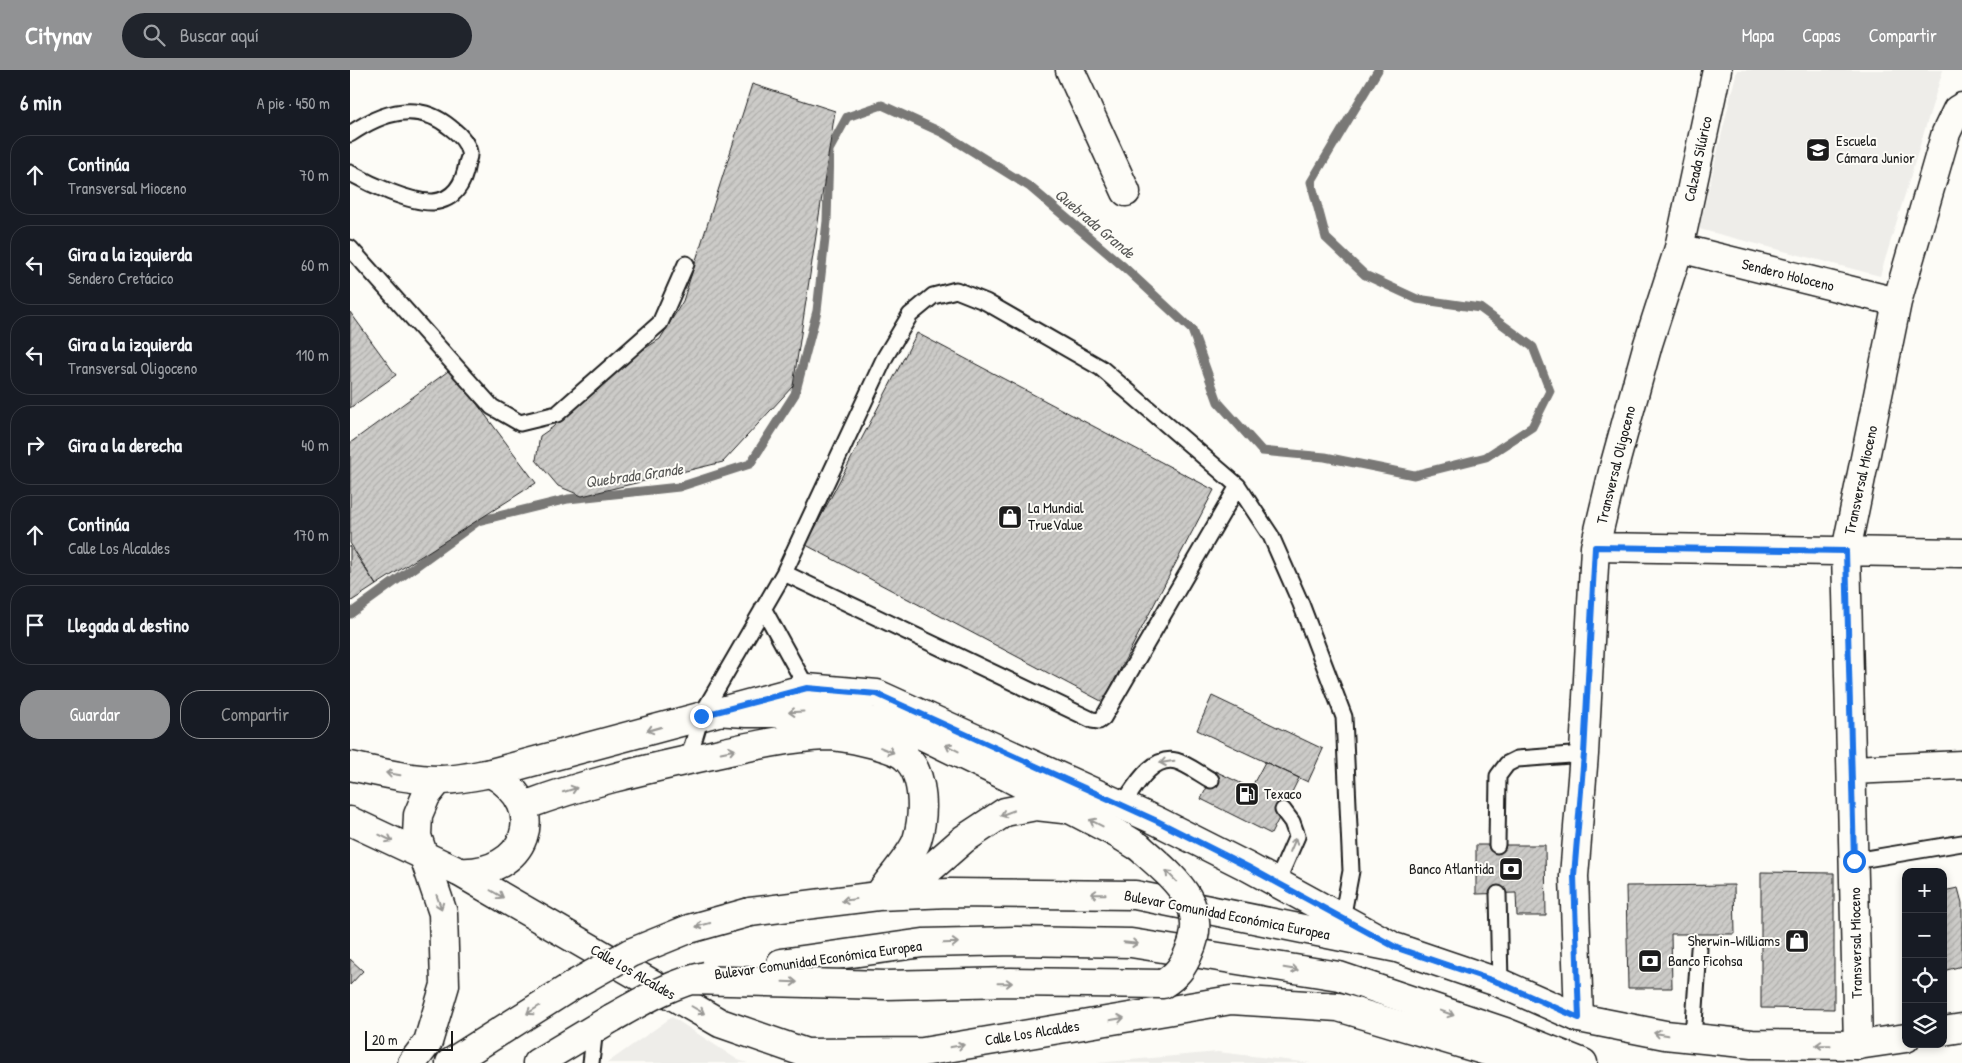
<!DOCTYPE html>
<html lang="es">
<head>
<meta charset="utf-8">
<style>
  body { margin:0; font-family:"Patrick Hand",sans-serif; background:#20242c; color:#f1f3f6 }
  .controls { position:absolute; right:15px; bottom:15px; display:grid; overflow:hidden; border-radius:10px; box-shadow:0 2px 8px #0003 }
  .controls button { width:45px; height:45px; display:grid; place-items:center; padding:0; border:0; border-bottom:1px solid #363941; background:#171b24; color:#f1f3f6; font:25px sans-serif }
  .scale { position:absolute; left:15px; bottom:12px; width:88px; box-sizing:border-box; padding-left:5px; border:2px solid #1c1c1c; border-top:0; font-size:14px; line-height:18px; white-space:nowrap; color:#1c1c1c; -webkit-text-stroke:4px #fdfcf7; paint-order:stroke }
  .stop { position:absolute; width:15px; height:15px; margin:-11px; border:4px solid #1a73e8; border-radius:50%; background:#fff }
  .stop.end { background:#1a73e8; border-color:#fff; box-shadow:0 1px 5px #0008 }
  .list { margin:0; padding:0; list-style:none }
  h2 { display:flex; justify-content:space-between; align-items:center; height:65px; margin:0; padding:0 20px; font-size:21px }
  h2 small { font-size:16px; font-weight:400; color:#9ea1a6 }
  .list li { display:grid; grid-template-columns:32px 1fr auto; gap:15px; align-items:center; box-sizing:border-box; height:80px; margin:0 10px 10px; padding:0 10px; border:1px solid #363941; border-radius:20px }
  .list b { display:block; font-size:19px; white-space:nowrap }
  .list p { margin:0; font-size:16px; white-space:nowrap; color:#9ea1a6 }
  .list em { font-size:16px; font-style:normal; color:#9ea1a6 }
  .actions { display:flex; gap:10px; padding:15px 20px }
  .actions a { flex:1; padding:11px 0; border:1px solid #919294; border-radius:20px; text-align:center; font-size:18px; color:#919294 }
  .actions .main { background:#919294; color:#fff }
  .icon { flex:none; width:28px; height:28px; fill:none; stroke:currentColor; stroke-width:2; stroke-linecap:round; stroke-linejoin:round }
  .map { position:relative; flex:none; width:1612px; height:993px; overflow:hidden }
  header { display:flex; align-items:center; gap:30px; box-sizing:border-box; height:70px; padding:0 25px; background:#919294; color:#fff }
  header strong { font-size:24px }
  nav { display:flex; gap:28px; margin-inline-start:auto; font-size:18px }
  .search { width:350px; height:45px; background:#20242c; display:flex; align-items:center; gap:12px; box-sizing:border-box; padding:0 18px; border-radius:28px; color:#9ea1a6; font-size:19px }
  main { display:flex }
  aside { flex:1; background:#171b24 }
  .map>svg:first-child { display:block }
</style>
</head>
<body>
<header>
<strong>Citynav</strong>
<div class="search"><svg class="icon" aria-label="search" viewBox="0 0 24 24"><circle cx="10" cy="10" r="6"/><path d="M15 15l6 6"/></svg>Buscar aquí</div>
<nav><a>Mapa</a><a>Capas</a><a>Compartir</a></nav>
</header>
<main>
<aside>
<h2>6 min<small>A pie · 450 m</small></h2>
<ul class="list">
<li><svg class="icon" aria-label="ahead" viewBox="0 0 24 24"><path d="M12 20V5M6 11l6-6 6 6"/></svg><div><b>Continúa</b><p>Transversal Mioceno</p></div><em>70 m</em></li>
<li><svg class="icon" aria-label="left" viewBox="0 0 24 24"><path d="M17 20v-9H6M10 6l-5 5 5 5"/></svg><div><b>Gira a la izquierda</b><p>Sendero Cretácico</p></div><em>60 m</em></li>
<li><svg class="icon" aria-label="left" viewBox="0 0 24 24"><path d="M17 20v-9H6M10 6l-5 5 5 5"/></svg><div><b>Gira a la izquierda</b><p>Transversal Oligoceno</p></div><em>110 m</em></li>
<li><svg class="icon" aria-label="right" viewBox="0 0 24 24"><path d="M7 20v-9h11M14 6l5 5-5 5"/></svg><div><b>Gira a la derecha</b></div><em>40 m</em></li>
<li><svg class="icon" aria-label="ahead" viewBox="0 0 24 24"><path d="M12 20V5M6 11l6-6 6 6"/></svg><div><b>Continúa</b><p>Calle Los Alcaldes</p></div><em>170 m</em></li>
<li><svg class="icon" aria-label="arrive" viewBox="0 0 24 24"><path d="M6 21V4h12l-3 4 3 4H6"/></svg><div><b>Llegada al destino</b></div></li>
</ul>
<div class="actions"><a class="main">Guardar</a><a>Compartir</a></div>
</aside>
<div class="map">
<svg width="1612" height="993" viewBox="0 0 1612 993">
  <defs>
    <pattern id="building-hatch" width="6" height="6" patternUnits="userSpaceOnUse" patternTransform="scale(1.25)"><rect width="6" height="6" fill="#cccbc8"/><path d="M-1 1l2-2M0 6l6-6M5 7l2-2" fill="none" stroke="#afaeab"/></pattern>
  </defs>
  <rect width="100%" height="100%" fill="#fdfcf7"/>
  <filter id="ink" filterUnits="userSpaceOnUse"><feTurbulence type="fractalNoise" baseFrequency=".02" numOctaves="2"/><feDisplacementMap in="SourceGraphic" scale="10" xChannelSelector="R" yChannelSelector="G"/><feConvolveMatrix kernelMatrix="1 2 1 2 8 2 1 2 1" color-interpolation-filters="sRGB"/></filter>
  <g filter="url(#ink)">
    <path fill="#eeede9" d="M1387,0h206l-63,206 -181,-47z
      M322,947l66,43 10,3h-141z
      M868,982l93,11h-214z"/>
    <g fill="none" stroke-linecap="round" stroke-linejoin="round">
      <path stroke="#797876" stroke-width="9" d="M0,544l128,-93 90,-22 111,-12 71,-23 45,-70 22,-83 10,-90 2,-71 18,-33 35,-12 61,28 87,54 94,80 68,63 26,72 44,49 63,6 89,18 72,-18 46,-30 18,-36 -17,-44 -53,-39 -63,-9 -52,-24 -39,-37 -15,-56 67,-112"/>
    </g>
    <path fill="url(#building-hatch)" stroke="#1c1c1c" d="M402,14l83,27 -42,275 -70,76 -141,34 -24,-10 -22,-26 4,-24 13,-9 20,-23 25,-14 27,-29 35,-22 23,-38z
      M0,242l46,63 -46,33z
      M567,263l297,157 -111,212 -297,-157z
      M101,299l85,114 -160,102 -26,-42v-100z
      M0,476l26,39 -26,17z
      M862,626l111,53 -15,33 -111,-52z
      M915,692l34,16 -28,56 -70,-35 14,-28 36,17z
      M1126,775h69l1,71h-29l-1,-23 -40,1z
      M1411,802l73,1v136l-73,-1z
      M1384,815l1,49h-64l1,54h-44l-2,-102z
      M1608,818l4,15v63l-19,5v-80z
      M0,889l13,12 -13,14z"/>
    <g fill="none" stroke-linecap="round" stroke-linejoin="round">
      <defs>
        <path id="service" d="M0,64c32,-22 68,-34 101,-6 8,6 16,14 18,24 1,3 -1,8 -2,11 -3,20 -12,37 -34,39 -23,1 -63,-18 -83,-29
          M0,178l142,159 28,16 37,-9 103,-91 26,-59
          M434,503l308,147 7,1 4,-3 135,-232
          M413,538l44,80
          M338,690l13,-44 83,-143 101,-216 25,-42 23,-19 23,-6 30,12 115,66 137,118 33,50 30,68 43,113 7,154 -9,48
          M772,735c12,-16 29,-50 54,-44 11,3 24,13 35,19
          M1147,775l1,-69 9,-12 10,-5 67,-5
          M1504,791l108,-18
          M927,812l20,-46 -5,-14 -9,-12
          M1148,824l2,89
          M1343,968l6,-89
          M241,993l4,-35"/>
        <path id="minor" d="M720,0l56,122
          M1329,178l218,54
          M1245,477l367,6
          M1502,700l110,-5
          M1229,948l-5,-142 10,-122 11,-207 19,-80 34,-123 31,-96 38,-178
          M1508,975l-12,-494 51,-249 49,-169 11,-23 5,-3"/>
        <path id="secondary" d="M0,696c29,6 60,14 90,14 17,0 34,-4 51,-7l316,-85 70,6 280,127 91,46 141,77
          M0,751l109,51 261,151 86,30 117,-1 308,-52 107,7 182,54 33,2"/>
        <path id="primary" d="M365,641l31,2 84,-1 81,18 99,48 108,56 21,13
          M174,736c58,-22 118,-36 178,-49 41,-9 82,-19 124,-21 17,0 67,10 79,21 21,18 19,60 12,83 -5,15 -30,42 -39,56
          M109,802c66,4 94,-64 32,-99
          M550,825l64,-56 41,-27 31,-6 27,3
          M400,842l128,-16 71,-3 186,2 262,53 103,35 79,35 86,17 87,9 106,1 48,-7
          M431,893l142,-20 93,-2 115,2 208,33 166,56 78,31
          M1593,961l19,-3
          M62,993l16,-21 17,-57 -2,-72 -26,-77 1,-21 8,-19 13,-16
          M100,993l125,-79
          M187,993l75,-45"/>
      </defs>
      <use href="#service" stroke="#1c1c1c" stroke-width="19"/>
      <use href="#minor" stroke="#1c1c1c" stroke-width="31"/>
      <use href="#secondary" stroke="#1c1c1c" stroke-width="31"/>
      <use href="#primary" stroke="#1c1c1c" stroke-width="31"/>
      <use href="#service" stroke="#fdfcf7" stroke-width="15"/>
      <use href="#minor" stroke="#fdfcf7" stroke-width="28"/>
      <use href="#secondary" stroke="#fdfcf7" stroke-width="28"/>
      <use href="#primary" stroke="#fdfcf7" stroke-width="28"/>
      <defs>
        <path id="primary-bridge" d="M339,910l197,5 124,-3 153,2c14,-9 20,-17 26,-32 22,-48 -18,-76 -50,-105
          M225,914l55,-31 59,-24 61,-17
          M262,948c30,-17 60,-35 94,-42"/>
      </defs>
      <use href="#primary-bridge" stroke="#1c1c1c" stroke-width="31" stroke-linecap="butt"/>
      <use href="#primary-bridge" stroke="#fdfcf7" stroke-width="28"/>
    </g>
    <defs><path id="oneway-shaft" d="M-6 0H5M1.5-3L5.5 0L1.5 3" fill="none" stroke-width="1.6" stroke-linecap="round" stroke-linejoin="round" transform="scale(1.25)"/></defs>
    <g stroke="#989794">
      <use href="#oneway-shaft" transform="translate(446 642) rotate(177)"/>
      <use href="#oneway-shaft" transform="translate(304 659) rotate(164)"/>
      <use href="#oneway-shaft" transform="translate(602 678) rotate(-153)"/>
      <use href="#oneway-shaft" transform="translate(537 680) rotate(22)"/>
      <use href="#oneway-shaft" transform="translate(378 681) rotate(-12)"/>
      <use href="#oneway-shaft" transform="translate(817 692) rotate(171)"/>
      <use href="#oneway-shaft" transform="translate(43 704) rotate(-171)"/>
      <use href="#oneway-shaft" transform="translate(220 720) rotate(-17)"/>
      <use href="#oneway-shaft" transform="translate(657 743) rotate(159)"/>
      <use href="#oneway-shaft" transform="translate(746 753) rotate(-153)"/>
      <use href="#oneway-shaft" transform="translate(36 768) rotate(26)"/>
      <use href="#oneway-shaft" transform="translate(943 775) rotate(-67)"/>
      <use href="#oneway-shaft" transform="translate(821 806) rotate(-134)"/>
      <use href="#oneway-shaft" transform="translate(147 824) rotate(30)"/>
      <use href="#oneway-shaft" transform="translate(748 824) rotate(-179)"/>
      <use href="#oneway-shaft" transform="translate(499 830) rotate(173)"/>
      <use href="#oneway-shaft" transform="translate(89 832) rotate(70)"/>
      <use href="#oneway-shaft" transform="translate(353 855) rotate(165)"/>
      <use href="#oneway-shaft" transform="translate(601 873) rotate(-2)"/>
      <use href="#oneway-shaft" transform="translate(781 873) rotate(6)"/>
      <use href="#oneway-shaft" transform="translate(941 899) rotate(9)"/>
      <use href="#oneway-shaft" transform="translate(440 912) rotate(2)"/>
      <use href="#oneway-shaft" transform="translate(655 913) rotate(-1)"/>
      <use href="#oneway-shaft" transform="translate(183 940) rotate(148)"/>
      <use href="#oneway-shaft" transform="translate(348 940) rotate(30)"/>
      <use href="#oneway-shaft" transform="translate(1097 943) rotate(19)"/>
      <use href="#oneway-shaft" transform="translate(767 949) rotate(-9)"/>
      <use href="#oneway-shaft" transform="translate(1311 964) rotate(-170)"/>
      <use href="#oneway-shaft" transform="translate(1473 975) rotate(-179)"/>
      <use href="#oneway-shaft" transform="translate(607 976) rotate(-9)"/>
    </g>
  </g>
  <g fill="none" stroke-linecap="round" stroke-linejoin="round" filter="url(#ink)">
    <path stroke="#1a73e8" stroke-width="6" d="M351,646l106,-28 70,6 280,127 91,46 149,81 103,35 79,35 -5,-142 10,-122 11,-207 251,4 8,310"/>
  </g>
  <defs>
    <symbol id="school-square" viewBox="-11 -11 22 22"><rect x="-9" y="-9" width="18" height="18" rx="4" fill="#1c1c1c" stroke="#fdfcf7"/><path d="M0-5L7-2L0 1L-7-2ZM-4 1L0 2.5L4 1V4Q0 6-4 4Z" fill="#fff"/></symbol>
    <symbol id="shop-square" viewBox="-11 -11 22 22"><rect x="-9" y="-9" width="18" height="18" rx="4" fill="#1c1c1c" stroke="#fdfcf7"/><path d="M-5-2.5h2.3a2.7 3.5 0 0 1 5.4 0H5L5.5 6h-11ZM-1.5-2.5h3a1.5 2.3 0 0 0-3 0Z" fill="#fff"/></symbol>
    <symbol id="fuel-square" viewBox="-11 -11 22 22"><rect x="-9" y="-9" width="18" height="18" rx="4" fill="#1c1c1c" stroke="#fdfcf7"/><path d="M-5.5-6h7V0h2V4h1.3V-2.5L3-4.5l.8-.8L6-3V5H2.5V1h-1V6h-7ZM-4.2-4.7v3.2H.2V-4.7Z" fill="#fff"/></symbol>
    <symbol id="bank-square" viewBox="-11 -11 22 22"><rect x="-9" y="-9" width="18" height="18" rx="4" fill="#1c1c1c" stroke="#fdfcf7"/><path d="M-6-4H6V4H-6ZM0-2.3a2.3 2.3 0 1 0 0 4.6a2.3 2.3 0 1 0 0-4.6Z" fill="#fff"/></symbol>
  </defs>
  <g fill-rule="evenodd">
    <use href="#school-square" x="1454" y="66" width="28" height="28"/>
    <use href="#shop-square" x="646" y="433" width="28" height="28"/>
    <use href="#fuel-square" x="883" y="710" width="28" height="28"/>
    <use href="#bank-square" x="1147" y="785" width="28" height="28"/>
    <use href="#shop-square" x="1433" y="857" width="28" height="28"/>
    <use href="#bank-square" x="1286" y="877" width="28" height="28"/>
  </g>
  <g text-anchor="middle" stroke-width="4" stroke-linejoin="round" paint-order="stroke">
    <g font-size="15" fill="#1c1c1c" stroke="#fdfcf7" text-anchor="start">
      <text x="1486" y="76">Escuela<tspan x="1486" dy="17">Cámara Junior</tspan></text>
      <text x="678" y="443">La Mundial<tspan x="678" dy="17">TrueValue</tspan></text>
      <text x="914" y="729">Texaco</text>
      <text x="1144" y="804" text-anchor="end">Banco Atlantida</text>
      <text x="1430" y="876" text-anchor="end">Sherwin-Williams</text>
      <text x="1318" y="896">Banco Ficohsa</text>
    </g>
    <g font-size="15" fill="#1c1c1c" stroke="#fdfcf7">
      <text transform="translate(1348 89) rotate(-78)" y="5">Calzada Silúrico</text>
      <text transform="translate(1438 205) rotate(14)" y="5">Sendero Holoceno</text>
      <text transform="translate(1266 395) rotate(-76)" y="5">Transversal Oligoceno</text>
      <text transform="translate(1511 410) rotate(-78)" y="5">Transversal Mioceno</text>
      <text transform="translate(877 845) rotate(11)" y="5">Bulevar Comunidad Económica Europea</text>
      <text transform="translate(1506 873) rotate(-91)" y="5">Transversal Mioceno</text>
      <text transform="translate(468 890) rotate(-8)" y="5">Bulevar Comunidad Económica Europea</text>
      <text transform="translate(283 902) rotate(30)" y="5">Calle Los Alcaldes</text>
      <text transform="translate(682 963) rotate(-9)" y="5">Calle Los Alcaldes</text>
    </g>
    <g font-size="16" font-style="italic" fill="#5a5a58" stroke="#fdfcf7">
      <text transform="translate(745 153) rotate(40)" y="6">Quebrada Grande</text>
      <text transform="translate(284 405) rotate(-8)" y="6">Quebrada Grande</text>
    </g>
  </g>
</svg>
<div class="controls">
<button>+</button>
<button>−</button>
<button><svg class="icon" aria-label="locate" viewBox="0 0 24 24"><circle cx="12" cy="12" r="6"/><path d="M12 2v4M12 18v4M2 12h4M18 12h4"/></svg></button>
<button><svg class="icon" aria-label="layers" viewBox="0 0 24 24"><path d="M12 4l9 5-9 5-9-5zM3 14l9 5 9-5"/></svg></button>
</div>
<div class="scale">20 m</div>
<div class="stop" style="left:1504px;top:791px"></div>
<div class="stop end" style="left:351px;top:646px"></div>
</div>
</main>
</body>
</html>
